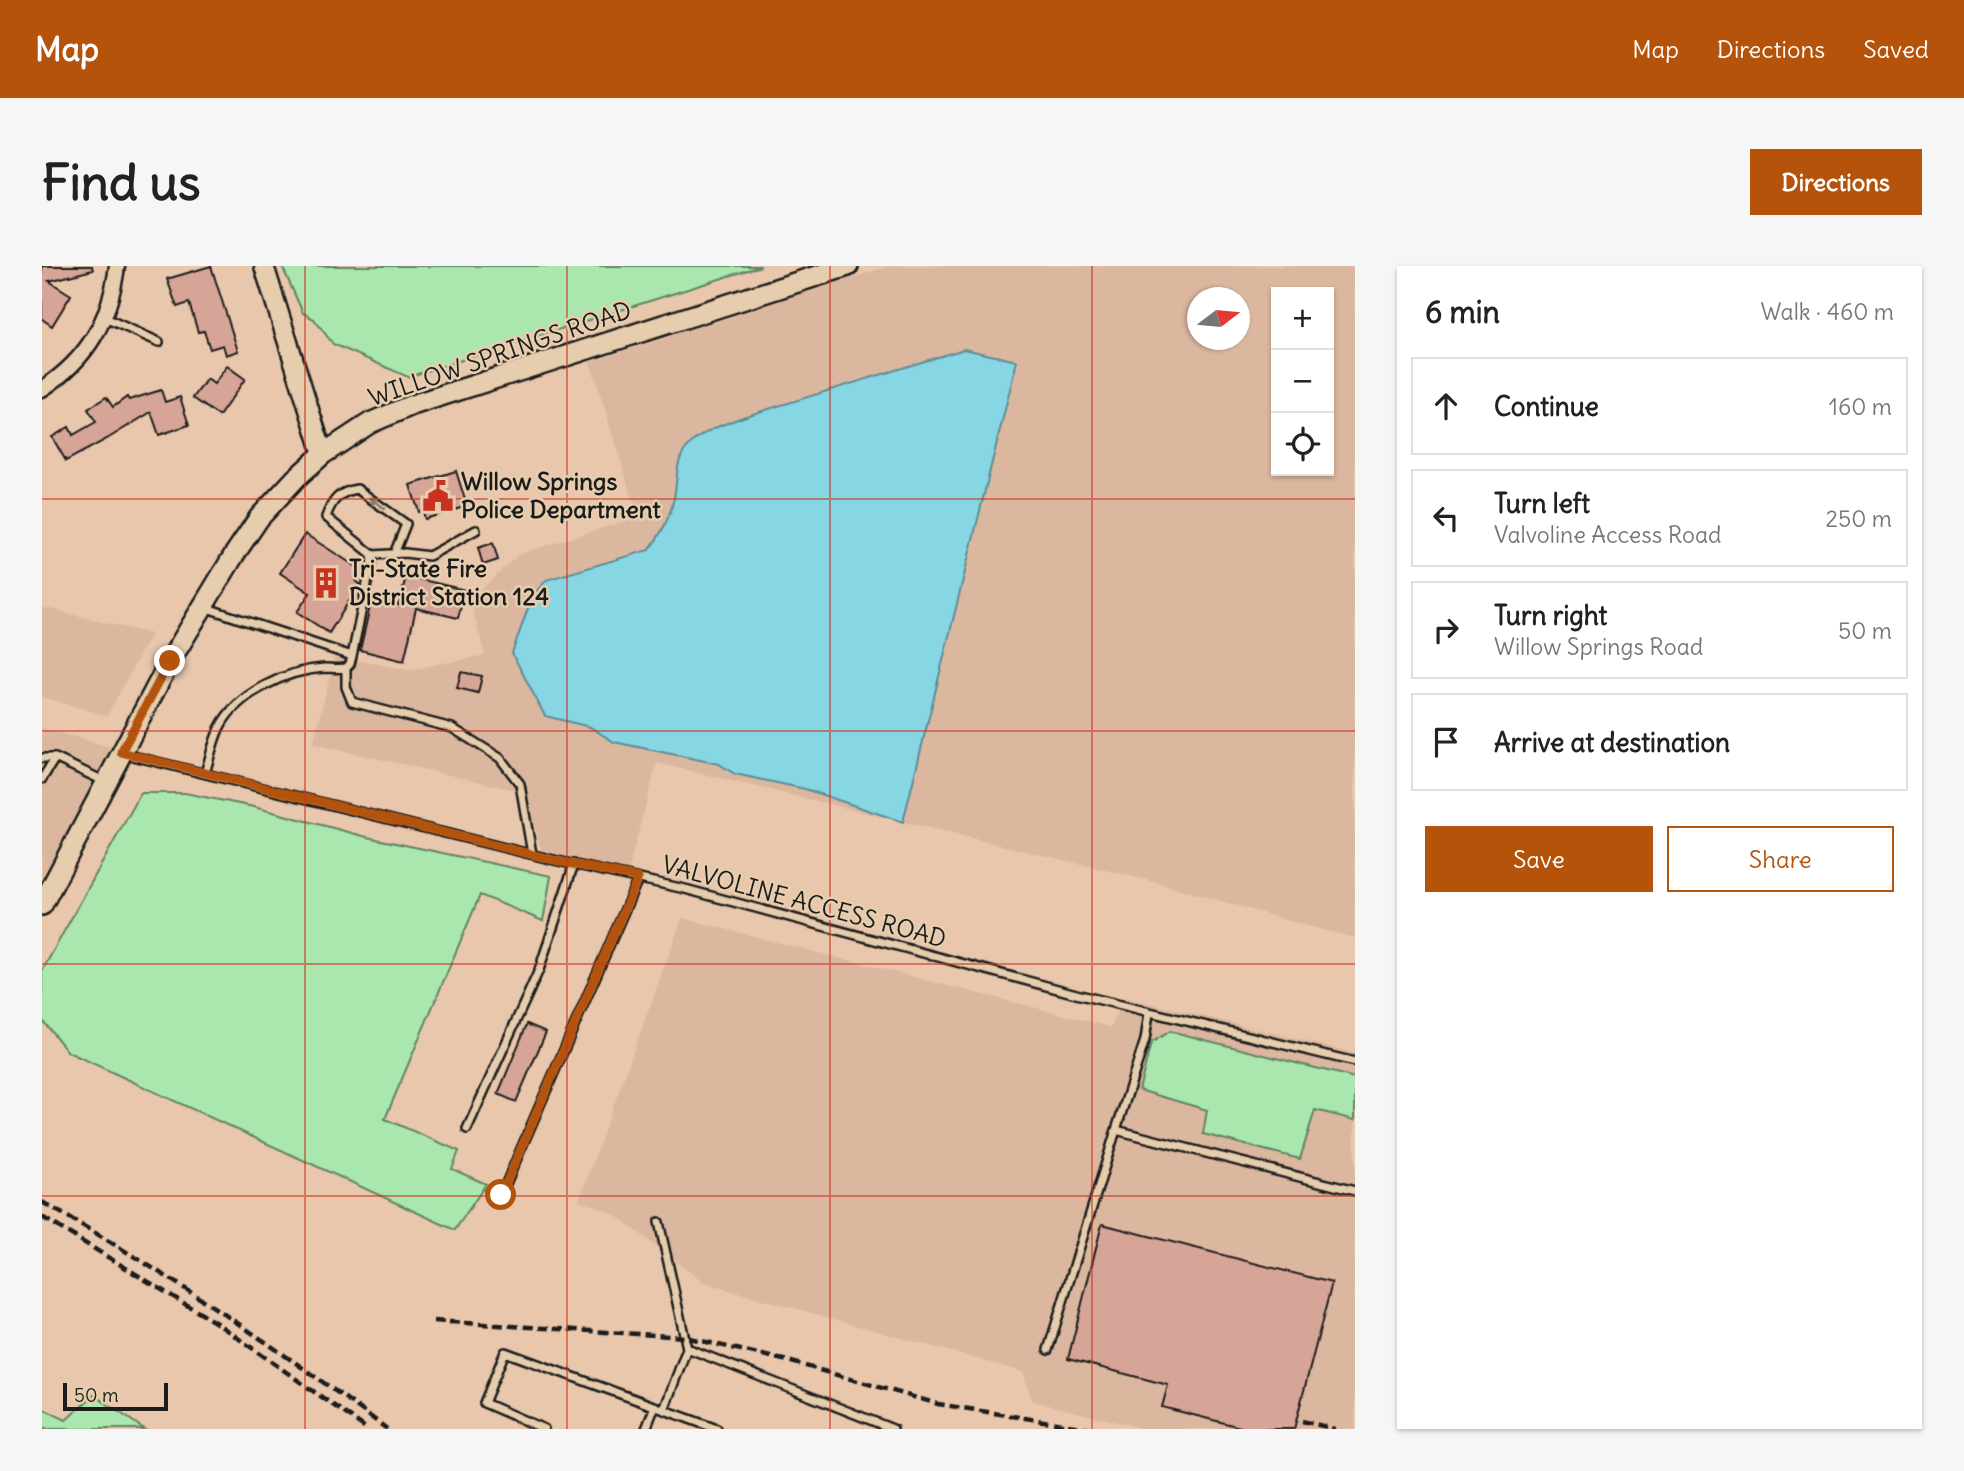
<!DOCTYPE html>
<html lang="en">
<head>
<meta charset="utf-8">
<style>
  body { margin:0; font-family:Delius,sans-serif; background:#f6f6f6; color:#222 }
  .controls { position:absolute; right:21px; top:21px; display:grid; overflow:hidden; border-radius:0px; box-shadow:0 2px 5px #0004 }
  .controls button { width:63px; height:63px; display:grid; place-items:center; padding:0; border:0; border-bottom:2px solid #e0e0e0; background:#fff; color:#222; font:35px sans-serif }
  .compass { position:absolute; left:1145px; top:21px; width:63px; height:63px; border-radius:50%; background:#fff; box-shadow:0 2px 5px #0004; rotate:74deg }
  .scale { position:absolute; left:21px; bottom:18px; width:105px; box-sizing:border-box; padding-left:7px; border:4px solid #1c1c1c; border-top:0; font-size:19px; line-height:24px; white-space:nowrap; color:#1c1c1c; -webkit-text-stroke:5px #e6cdae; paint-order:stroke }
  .stop { position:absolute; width:21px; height:21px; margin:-16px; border:5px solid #b45309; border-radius:50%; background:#fff }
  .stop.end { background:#b45309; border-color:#fff; box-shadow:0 2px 7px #0008 }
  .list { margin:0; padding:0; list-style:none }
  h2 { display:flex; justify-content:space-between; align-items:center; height:91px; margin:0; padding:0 28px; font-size:30px }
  h2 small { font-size:23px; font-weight:400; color:#767676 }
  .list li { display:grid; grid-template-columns:46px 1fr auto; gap:21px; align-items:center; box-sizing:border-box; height:98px; margin:0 14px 14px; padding:0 14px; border:2px solid #e0e0e0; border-radius:0px }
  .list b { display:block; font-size:26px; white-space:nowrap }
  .list p { margin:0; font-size:23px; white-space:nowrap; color:#767676 }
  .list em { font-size:23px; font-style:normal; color:#767676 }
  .actions { display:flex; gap:14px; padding:21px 28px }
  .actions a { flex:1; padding:16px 0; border:2px solid #b45309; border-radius:0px; text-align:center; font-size:24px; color:#b45309 }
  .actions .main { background:#b45309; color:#fff }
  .icon { flex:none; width:38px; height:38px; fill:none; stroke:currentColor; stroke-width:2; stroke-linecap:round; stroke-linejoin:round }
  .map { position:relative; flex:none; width:1313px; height:1163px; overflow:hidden; border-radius:0px }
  header { display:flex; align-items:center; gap:42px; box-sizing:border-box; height:98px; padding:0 35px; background:#b45309; color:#fff }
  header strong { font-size:33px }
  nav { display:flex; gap:38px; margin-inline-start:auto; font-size:24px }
  .intro { display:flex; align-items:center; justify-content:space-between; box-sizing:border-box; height:168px; padding:0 42px }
  h1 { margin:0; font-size:49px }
  .button { padding:18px 32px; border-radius:0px; background:#b45309; color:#fff; font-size:24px; font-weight:700 }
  main { display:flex; gap:42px; padding:0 42px }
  aside { flex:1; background:#fff; border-radius:0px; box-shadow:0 2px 5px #0004 }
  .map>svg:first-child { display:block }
</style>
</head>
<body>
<header>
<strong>Map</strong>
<nav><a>Map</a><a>Directions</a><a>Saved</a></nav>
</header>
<div class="intro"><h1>Find us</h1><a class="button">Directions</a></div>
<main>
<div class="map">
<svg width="1313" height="1163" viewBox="0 0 1313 1163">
  <rect width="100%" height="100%" fill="#e9c7ac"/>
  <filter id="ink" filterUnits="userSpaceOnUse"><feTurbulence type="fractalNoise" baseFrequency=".0143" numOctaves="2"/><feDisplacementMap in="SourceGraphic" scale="14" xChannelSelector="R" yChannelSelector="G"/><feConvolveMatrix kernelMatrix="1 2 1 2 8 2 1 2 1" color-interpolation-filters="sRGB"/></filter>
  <g filter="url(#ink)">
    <path fill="#dcb7a0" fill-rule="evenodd" d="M847,0h466v672l-48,-12 -152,-44 -498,-119 -29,109 -86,-21 -18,-59 -211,-48 22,-88 74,14 76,-15 -15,-55 49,-46 119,-37 -48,-155zM1234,26h53v179h-53zM1156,32h42v42h-42z
      M0,341l109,27 -44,82 -65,-19z
      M0,462l73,20 -73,142z
      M640,652l429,109 13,-30 231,56v376h-211l-112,-28 -9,-29 -319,-89 -90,-69 -35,-14z"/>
    <path fill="#a9e7ae" stroke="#628265" stroke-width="2" d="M240,0h479l-353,111 -75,-33 -19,-25 -11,-6z
      M99,527h44l69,14 113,30 184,39 -8,45 -63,-26 -95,224 74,32 -7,18 34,15 -31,46 -387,-178 -26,-32v-49z
      M1128,765l185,47v42l-40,-10 -15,49 -97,-25 4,-24 -68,-20 12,-47z
      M52,1129l50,34h-102v-21l24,12z"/>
    <path fill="#87d6e4" stroke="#5c8c94" stroke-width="2" d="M922,83l53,12 -114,461 -98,-33 -70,-15 -16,-10 -105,-22 -24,-15 -45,-11 -33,-63 20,-56 14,-17 103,-30c11,-14 20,-30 24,-48 5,-17 1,-37 12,-52 12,-17 41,-27 61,-34z"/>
    <path fill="#d7a598" stroke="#1c1c1c" stroke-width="2" d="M0,0h50l1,4 -44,11 22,14 -19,31 -10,-7z
      M169,0l27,85 -12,4 -3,-10 -13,4 -6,-18 -6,1 -9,-29 -12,4 -10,-28z
      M185,100l18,13 -26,37 -26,-18 14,-19 7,5z
      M119,124l4,12 15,-5 9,28 -30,10 -8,-23 -44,27 -41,22 -14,-24 17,-10 4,8 23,-13 -8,-13 18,-12 7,10 14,-10 2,3z
      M414,205l11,35 -42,13 -2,-8 -4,1 -9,-27z
      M263,268l58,37 -7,10 4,3 -31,49 -32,-21 13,-19 -30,-20z
      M451,277l5,17 -15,5 -5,-17z
      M364,310l59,14 -7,28 -42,-10 -12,53 -44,-11 12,-52 27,7z
      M419,406l21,4 -4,17 -21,-5z
      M485,758l19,8 -30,70 -18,-8z
      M1060,958l230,59 -38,146h-46l-86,-22 6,-22 -100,-26z"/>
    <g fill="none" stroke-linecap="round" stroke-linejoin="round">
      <defs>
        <path id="service" d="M63,52l54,24
          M331,289l-47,-38c6,-17 13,-25 31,-28l49,35 -12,30
          M162,341l148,49 21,-101 32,-2 24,3 47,-26
          M304,402v19l6,15 100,26 48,30 20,26 12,70
          M83,488l433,107 127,28 395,106 275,67
          M0,492h13l51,24
          M163,507c5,-15 8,-32 15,-46 17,-34 68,-57 104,-59 7,0 15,1 22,0l4,-4 2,-8
          M0,513l13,-21
          M425,863l72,-159 35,-106
          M1074,864l29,-90 4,-27
          M459,929l137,-316
          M617,956l28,126 -23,62
          M645,1082l206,81
          M1006,1084l68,-220 239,61
          M502,1163l-60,-26 21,-51 212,77
          M604,1163l9,-23"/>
        <path id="minor" d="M0,123c46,-30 68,-69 75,-123"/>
        <path id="tertiary" d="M222,0l59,188"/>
        <path id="secondary" d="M0,639l128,-244 64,-106 25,-37 37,-40 27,-24 47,-31 42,-18 436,-139"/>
      </defs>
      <use href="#service" stroke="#1c1c1c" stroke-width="12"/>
      <use href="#minor" stroke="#1c1c1c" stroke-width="19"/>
      <use href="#tertiary" stroke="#1c1c1c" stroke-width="23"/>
      <use href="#secondary" stroke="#1c1c1c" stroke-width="24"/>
      <use href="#service" stroke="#e6cdae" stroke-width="7"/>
      <use href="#minor" stroke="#e6cdae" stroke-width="14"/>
      <use href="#tertiary" stroke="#e6cdae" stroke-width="18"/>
      <use href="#secondary" stroke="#e6cdae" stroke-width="19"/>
      <path stroke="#1c1c1c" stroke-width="4.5" stroke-dasharray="10 5" stroke-linecap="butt" d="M0,936c120,68 235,145 345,227
        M0,951l176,107 149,105
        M392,1055l251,16 103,24 150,43 155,25
        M1260,1155l33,8"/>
    </g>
    <defs><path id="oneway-solid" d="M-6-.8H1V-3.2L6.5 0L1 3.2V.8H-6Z" transform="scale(1.75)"/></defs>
    <use fill="#8b7d6c" href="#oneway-solid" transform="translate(335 237) rotate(-145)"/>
  </g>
  <g fill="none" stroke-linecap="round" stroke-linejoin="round" filter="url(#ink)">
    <path stroke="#b45309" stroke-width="9" d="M128,395l-49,91 437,109 80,17 -137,317"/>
  </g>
  <path fill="none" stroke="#c8321e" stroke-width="2" stroke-opacity="0.55" d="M263,0v1163M525,0v1163M788,0v1163M1050,0v1163M0,233h1313M0,465h1313M0,698h1313M0,930h1313"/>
  <defs>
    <symbol id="civic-bare" viewBox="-9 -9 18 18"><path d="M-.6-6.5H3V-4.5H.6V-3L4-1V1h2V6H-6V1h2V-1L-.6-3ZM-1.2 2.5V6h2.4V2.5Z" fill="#c8321e" stroke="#e6cdae" stroke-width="2.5" paint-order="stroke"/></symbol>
    <symbol id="building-bare" viewBox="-9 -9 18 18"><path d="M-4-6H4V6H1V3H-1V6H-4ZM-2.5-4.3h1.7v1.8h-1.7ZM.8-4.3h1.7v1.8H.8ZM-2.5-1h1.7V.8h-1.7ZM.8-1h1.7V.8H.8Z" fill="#c8321e" stroke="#e6cdae" stroke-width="2.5" paint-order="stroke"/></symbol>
  </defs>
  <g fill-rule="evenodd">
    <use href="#civic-bare" x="374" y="208" width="44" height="44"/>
    <use href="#building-bare" x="262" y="295" width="44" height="44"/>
  </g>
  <g text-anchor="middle" stroke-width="5" stroke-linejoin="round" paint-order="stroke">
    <g font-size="24" fill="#1c1c1c" stroke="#e6cdae">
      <text transform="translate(458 88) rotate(-19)" y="8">WILLOW SPRINGS ROAD</text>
      <text transform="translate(762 636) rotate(15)" y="8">VALVOLINE ACCESS ROAD</text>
    </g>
    <g font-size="24" font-weight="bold" fill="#1c1c1c" stroke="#e6cdae" text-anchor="start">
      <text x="419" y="224">Willow Springs<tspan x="419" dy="28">Police Department</tspan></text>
      <text x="307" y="311">Tri-State Fire<tspan x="307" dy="28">District Station 124</tspan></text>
    </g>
  </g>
</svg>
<div class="controls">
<button>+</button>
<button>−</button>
<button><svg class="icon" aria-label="locate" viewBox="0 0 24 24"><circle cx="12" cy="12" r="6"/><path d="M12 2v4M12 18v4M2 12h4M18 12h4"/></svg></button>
</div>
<svg class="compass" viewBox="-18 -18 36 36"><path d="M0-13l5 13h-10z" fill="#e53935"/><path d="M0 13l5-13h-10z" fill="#767676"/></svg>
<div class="scale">50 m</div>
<div class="stop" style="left:459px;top:929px"></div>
<div class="stop end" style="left:128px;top:395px"></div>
</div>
<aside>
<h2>6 min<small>Walk · 460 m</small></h2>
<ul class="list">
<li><svg class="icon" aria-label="ahead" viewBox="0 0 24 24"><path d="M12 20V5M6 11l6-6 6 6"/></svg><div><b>Continue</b></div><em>160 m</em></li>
<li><svg class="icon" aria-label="left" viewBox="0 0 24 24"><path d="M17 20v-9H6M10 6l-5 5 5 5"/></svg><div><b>Turn left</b><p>Valvoline Access Road</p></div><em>250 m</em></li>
<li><svg class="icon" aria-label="right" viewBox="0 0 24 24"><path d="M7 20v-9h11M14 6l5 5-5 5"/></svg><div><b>Turn right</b><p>Willow Springs Road</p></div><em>50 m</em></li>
<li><svg class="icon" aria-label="arrive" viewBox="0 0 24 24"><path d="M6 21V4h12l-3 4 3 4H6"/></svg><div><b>Arrive at destination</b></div></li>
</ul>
<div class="actions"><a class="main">Save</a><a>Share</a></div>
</aside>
</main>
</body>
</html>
